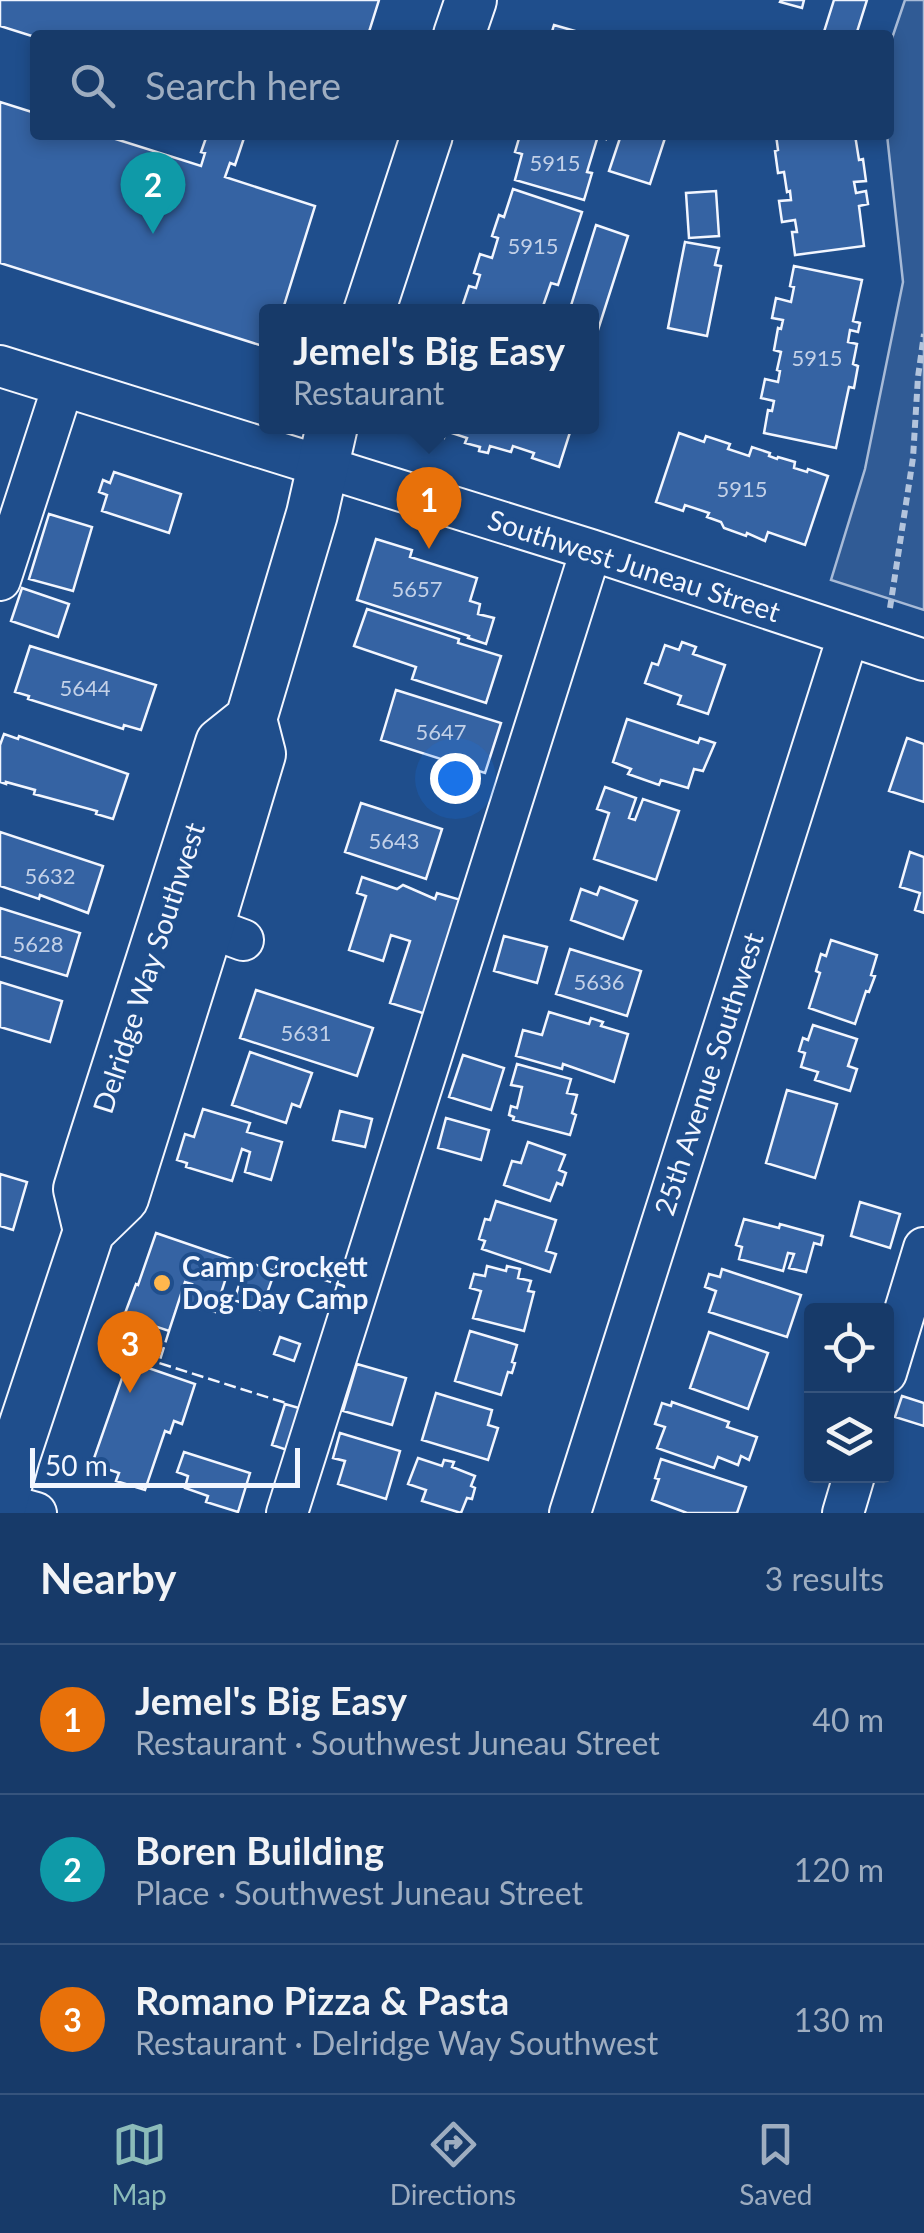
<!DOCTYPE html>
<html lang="en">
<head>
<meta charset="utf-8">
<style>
  body { margin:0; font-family:Lato,sans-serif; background:#20416f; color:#f1f3f6 }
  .controls { position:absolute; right:30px; bottom:30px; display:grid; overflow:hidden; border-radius:10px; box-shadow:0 5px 15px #0003 }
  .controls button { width:90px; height:90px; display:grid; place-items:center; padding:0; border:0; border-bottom:2px solid #36547d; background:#173a69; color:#f1f3f6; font:50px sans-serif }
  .scale { position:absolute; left:30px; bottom:25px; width:270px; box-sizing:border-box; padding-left:10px; border:5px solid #f2f6ff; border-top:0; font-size:28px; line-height:35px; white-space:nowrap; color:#f2f6ff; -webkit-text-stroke:8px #1f4e8c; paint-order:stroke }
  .you { position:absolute; left:455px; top:778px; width:35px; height:35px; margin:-25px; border:8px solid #fff; border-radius:50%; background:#1a73e8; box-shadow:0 0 0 15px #1a73e833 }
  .badge { display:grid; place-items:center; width:65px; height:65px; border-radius:50%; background:#8bbbb9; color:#fff; font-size:32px; font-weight:700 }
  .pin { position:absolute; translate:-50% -82px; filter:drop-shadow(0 2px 5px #0008) }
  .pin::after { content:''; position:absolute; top:52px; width:35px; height:30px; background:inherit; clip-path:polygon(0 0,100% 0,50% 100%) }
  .popup { position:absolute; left:259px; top:304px; width:340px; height:130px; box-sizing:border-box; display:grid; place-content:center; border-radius:10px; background:#173a69; filter:drop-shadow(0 2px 8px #0005); font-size:32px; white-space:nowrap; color:#9eadc0 }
  .popup b { font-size:38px; color:#f1f3f6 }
  .popup::after { content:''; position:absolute; left:50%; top:100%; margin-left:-20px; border:20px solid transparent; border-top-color:#173a69 }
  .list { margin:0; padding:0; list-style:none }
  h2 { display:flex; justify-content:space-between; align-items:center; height:130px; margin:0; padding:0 40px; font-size:42px }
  h2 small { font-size:32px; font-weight:400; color:#9eadc0 }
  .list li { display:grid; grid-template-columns:65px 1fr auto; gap:30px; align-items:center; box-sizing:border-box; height:150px; padding:0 40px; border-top:2px solid #36547d }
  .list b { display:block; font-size:38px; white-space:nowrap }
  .list p { margin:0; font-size:32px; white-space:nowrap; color:#9eadc0 }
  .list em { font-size:32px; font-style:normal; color:#9eadc0 }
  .icon { flex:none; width:55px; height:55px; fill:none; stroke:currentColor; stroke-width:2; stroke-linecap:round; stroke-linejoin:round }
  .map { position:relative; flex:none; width:924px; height:1513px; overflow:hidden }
  .search { position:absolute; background:#173a69; box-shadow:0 5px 15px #0003; left:30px; right:30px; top:30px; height:110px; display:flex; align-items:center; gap:25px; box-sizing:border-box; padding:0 35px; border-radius:10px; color:#9eadc0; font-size:38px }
  .sheet { height:580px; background:#173a69 }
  nav { display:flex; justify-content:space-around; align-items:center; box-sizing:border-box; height:140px; border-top:2px solid #36547d; background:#173a69; font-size:28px; color:#9eadc0 }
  nav a { display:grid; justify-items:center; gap:5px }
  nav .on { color:#8bbbb9 }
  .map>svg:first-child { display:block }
</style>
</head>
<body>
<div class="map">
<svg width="924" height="1513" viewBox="0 0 924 1513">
  <rect width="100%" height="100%" fill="#1f4e8c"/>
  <path fill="#305b95" stroke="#a8bbd7" stroke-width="2.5" d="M905,0h19v610l-93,-30 34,-111 38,-187 -16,-147h2v-88z"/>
  <path fill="#3563a3" stroke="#f2f6ff" stroke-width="2.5" d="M0,0h379l-11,35h-333v2l-35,-11z
    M781,0h23l-2,8 -22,-6z
    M834,0h33l-11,35h-33z
    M554,25l35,10h-38z
    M0,102l35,11v22h68l98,31 4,-13 -4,-1 6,-17h38l-10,30 -5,-2 -5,14 90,29 -33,106h-16v35l-266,-84z
    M520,135h87l-1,4 -8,-3 -11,36 5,1 -8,27 -69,-20 7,-26 -7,-2z
    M621,135h45l-16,49 -41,-13z
    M776,135h79l4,25 4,-1 3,22 -12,1 2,11 10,-2 2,13 -9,2 5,40 -69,9 -3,-23h5l-2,-12 -13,2 -3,-21 12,-1 -1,-9 -3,1 -3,-20 -6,1 -3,-22 3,-1z
    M513,189l69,23 -24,73 -7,-2 -10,29h-75l1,-4 -5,-1 7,-21 7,2 4,-13 -6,-2 6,-19 12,4 6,-20 -6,-2 7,-21 5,2z
    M716,191l3,45 -30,2 -3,-45z
    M596,225l32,11 -31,97 -5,-2v-19h-23z
    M685,242l34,6 -4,17 6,1 -14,70 -39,-8z
    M794,266l68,14 -9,41 7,2 -2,9 -8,-2 -2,12 9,2 -4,20 5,2 -4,22 -5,-1 -13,61 -72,-15 4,-23 4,1 2,-10 -13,-3 4,-19 13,3 2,-11 -3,-1 4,-18 -7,-2 4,-22 3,1 2,-9 -11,-2 4,-20 15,4 3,-15 -4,-1z
    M417,426h155l-13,41 -27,-9 2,-5 -21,-7 -2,6 -21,-6 -2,7 -9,-2 1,-4 -15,-4 2,-5 -21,-7 -2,7 -27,-9z
    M679,433l25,9 2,-6 24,8 -2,5 21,7 3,-9 18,6 -1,3 8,3 1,-2 17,5 -1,6 13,4 1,-3 20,7 -23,69 -37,-13 -3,9 -18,-8 -1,3 -22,-8 -3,-6 -14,-5 2,-4 -24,-8 -2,6 -27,-9z
    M114,472l67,22 -12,39 -67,-22 5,-16 -8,-3 4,-12 7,3z
    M49,514l43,13 -19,64 -44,-12z
    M376,539l36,11 -2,7 67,21 -7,23 10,3 -2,10 16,4 -8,26 -18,-6 1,-2 -112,-36z
    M22,588l47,16 -11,33 -47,-16z
    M367,609l92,30 -1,4 43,13 -15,47 -74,-24 4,-12 -62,-21z
    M682,642l14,5 -3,7 32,11 -17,49 -30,-10 3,-8 -36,-13 7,-20 6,2 7,-20 14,5z
    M30,646l126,39 -15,45 -17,-5 -1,4 -95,-30 1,-3 -14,-4z
    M396,690l105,33 -16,50 -104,-33z
    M627,719l71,24 2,-5 15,5 -12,28 -9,-2 -6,19 -27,-8 -2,5 -31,-11 3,-5 -18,-7z
    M4,734l14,5 1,-3 109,38 -15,45 -17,-5 1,-3 -63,-17 1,-4 -29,-8v2l-6,-2v-37z
    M907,738l17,6v58l-35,-11z
    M605,787l31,11 -7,20 6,2 8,-21 36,12 -23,69 -62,-21 15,-46 -12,-4z
    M361,803l81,26 -16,50 -81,-27z
    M0,832l103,34 -15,47 -48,-18 -1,4 -39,-13z
    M910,852l14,5v56l-9,-3 5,-17 -20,-6z
    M362,877l35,12 6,-4 32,14 2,-6 24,7 -32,115 -39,-12 20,-62 -19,-6 -8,26 -34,-11 17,-54 -9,-3z
    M600,887l37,14 -14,38 -52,-19 10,-31 16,6z
    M0,908l80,25 -13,43 -67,-20z
    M504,936l43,11 -10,36 -43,-12z
    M831,940l46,15 -6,20 4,1 -6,16 -3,-1 -11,33 -46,-16 11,-35 -4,-2 5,-17 5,2z
    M570,949l71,22 -14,45 -71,-22z
    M0,982l62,19 -12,41 -50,-15z
    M256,990l117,38 -16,48 -117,-38z
    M549,1012l40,12 2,-6 12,4 -2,4 27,8 -14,48 -51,-18 -1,5 -46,-13 7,-26 19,5z
    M813,1025l44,14 -9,27 9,3 -7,22 -35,-11 3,-8 -17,-5 4,-14 -6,-2 4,-13 5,2z
    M250,1052l62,21 -12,34 -8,-3 -6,19 -54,-18z
    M463,1055l41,13 -13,42 -42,-13z
    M517,1064l54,15 -4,14 10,2 -5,18 4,2 -6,20 -57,-15 1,-3 -5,-2 2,-9 6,2 5,-21 -11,-2z
    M787,1090l50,14 -22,74 -49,-15z
    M203,1109l47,14 -3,9 35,10 -11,38 -26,-8 5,-20 -8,-3 -10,32 -46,-14 1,-4 -10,-3 8,-26 9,3z
    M340,1111l32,8 -7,28 -32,-7z
    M446,1118l43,12 -8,30 -43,-12z
    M528,1142l37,13 -6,15 7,3 -4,12 -5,-2 -7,18 -46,-16 8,-24 9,2z
    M0,1174l27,8 -14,48 -13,-4z
    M496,1201l60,19 -10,31 10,3 -6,18 -68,-23 3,-8 -6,-2 6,-20 5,1z
    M860,1202l40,12 -10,34 -39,-12z
    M744,1219l35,9 1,-4 43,12 -2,9 -7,-2 -8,29 -17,-4 5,-14 -6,-1 -5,18 -44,-12 3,-12 -6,-2z
    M156,1233l76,26 -17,53 -29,-10 6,-18 -7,-2 -16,49 -45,-15 12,-32 2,1z
    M247,1262l28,9 -14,39 -27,-10z
    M487,1266l19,5 1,-5 13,3 -2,9 13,3 -3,10 6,1 -10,39 -51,-13 8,-27 -11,-3 4,-14 11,2z
    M722,1269l79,26 -14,42 -78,-25 7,-21 -11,-4 4,-13 11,3z
    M470,1331l47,14 -5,17 3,1 -3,10 -4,-1 -7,23 -46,-14z
    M709,1332l59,21 -20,56 -58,-21z
    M280,1337l20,7 -6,17 -20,-7z
    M128,1361l67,23 -13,40 -8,-3 -4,12 -5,-2 -20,59 -29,-9 3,-8 -27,-9z
    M357,1364l49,14 -14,47 -49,-14z
    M436,1393l56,17 -4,15 10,3 -10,32 -66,-20z
    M902,1396l22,7v23l-29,-9z
    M672,1402l57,20 -2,5 30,10 -8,23 -8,-4 -3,9 -20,-8 -4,11 -57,-20 8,-21 -10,-3 7,-21 9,3z
    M285,1404l28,8 -14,42 -27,-9z
    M340,1433l60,18 -14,48 -48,-15 7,-23 -12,-3z
    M184,1452l66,21 -12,39 -32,-10 2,-6 -23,-8 3,-12 -11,-4z
    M418,1458l24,8 2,-6 10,2 -2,5 23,9 -4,10 4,2 -3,11 -5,-1 -6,15 -39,-12 4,-11 -18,-6z
    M661,1459l85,28 -9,26h-50l-35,-13 7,-21 -4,-1z"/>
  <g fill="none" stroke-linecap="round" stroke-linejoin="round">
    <defs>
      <path id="minor" d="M0,366l591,184 333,110
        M0,580l63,-194
        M208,927l35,13
        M886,1373l38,-125
        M0,1503l36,10
        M287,1513l304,-963
        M570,1513l278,-877
        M843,1513l11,-37"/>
      <path id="major" d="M459,35l12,-35
        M369,312l58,-177
        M89,1231l-10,-42 12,-39 130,-407 30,-24
        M0,1508l14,-51 75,-226 34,-33 85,-271 52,-173 -9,-35 61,-205 20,-88"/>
    </defs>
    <use href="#minor" stroke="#f2f6ff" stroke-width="44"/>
    <use href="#major" stroke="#f2f6ff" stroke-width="54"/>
    <path stroke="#b3c4dc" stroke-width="6" stroke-dasharray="8 5" stroke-linecap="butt" d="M890,608l23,-150 5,-81 6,-43"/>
    <use href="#minor" stroke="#1f4e8c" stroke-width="40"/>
    <use href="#major" stroke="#1f4e8c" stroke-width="50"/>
    <path stroke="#f2f6ff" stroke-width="2.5" stroke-dasharray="12 5" stroke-linecap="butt" d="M275,1271l2,-6 67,21v2
      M169,1331l-10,32 130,41"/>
  </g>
  <circle fill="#ffb74d" stroke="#1f4e8c" stroke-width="4" cx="162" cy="1283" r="10"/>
  <g text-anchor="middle" stroke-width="8" stroke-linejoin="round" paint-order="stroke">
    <g font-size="22" fill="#c3d1e8">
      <text x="555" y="171">5915</text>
      <text x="533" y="254">5915</text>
      <text x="817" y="366">5915</text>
      <text x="742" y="497">5915</text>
      <text x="417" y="597">5657</text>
      <text x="85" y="696">5644</text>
      <text x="441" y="740">5647</text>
      <text x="394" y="849">5643</text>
      <text x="50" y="884">5632</text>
      <text x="38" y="952">5628</text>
      <text x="599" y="990">5636</text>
      <text x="306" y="1041">5631</text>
    </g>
    <g font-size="28" fill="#f2f6ff" stroke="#1f4e8c">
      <text transform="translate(634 566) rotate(18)" y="10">Southwest Juneau Street</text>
      <text transform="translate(149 968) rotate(-72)" y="10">Delridge Way Southwest</text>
      <text transform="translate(709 1074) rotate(-72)" y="10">25th Avenue Southwest</text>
    </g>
    <g font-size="28" font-weight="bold" fill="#f2f6ff" stroke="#1f4e8c" text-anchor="start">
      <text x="182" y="1277">Camp Crockett<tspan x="182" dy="32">Dog Day Camp</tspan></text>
    </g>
  </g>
</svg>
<div class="controls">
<button><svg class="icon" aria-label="locate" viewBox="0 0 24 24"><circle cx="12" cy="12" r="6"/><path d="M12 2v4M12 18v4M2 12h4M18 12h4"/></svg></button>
<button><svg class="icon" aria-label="layers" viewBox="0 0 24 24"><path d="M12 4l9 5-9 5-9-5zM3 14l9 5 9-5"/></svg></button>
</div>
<div class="scale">50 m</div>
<div class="you"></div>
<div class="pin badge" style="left:429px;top:549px;background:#e8710a">1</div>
<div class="popup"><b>Jemel's Big Easy</b>Restaurant</div>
<div class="pin badge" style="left:153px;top:234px;background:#0f9aa8">2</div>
<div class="pin badge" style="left:130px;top:1393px;background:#e8710a">3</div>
<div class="search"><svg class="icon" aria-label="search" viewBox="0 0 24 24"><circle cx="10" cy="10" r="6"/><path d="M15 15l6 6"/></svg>Search here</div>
</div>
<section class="sheet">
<h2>Nearby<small>3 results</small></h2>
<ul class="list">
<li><span class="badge" style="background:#e8710a">1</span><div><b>Jemel's Big Easy</b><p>Restaurant · Southwest Juneau Street</p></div><em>40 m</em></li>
<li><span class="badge" style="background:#0f9aa8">2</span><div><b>Boren Building</b><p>Place · Southwest Juneau Street</p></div><em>120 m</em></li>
<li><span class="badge" style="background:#e8710a">3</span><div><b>Romano Pizza &amp; Pasta</b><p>Restaurant · Delridge Way Southwest</p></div><em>130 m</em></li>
</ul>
</section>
<nav>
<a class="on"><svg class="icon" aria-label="map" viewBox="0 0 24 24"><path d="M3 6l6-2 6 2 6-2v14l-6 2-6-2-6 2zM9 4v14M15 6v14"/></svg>Map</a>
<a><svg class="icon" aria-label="directions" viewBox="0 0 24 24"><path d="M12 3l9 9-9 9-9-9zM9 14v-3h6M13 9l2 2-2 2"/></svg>Directions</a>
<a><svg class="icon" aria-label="saved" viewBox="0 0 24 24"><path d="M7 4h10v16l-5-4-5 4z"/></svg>Saved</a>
</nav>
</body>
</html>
